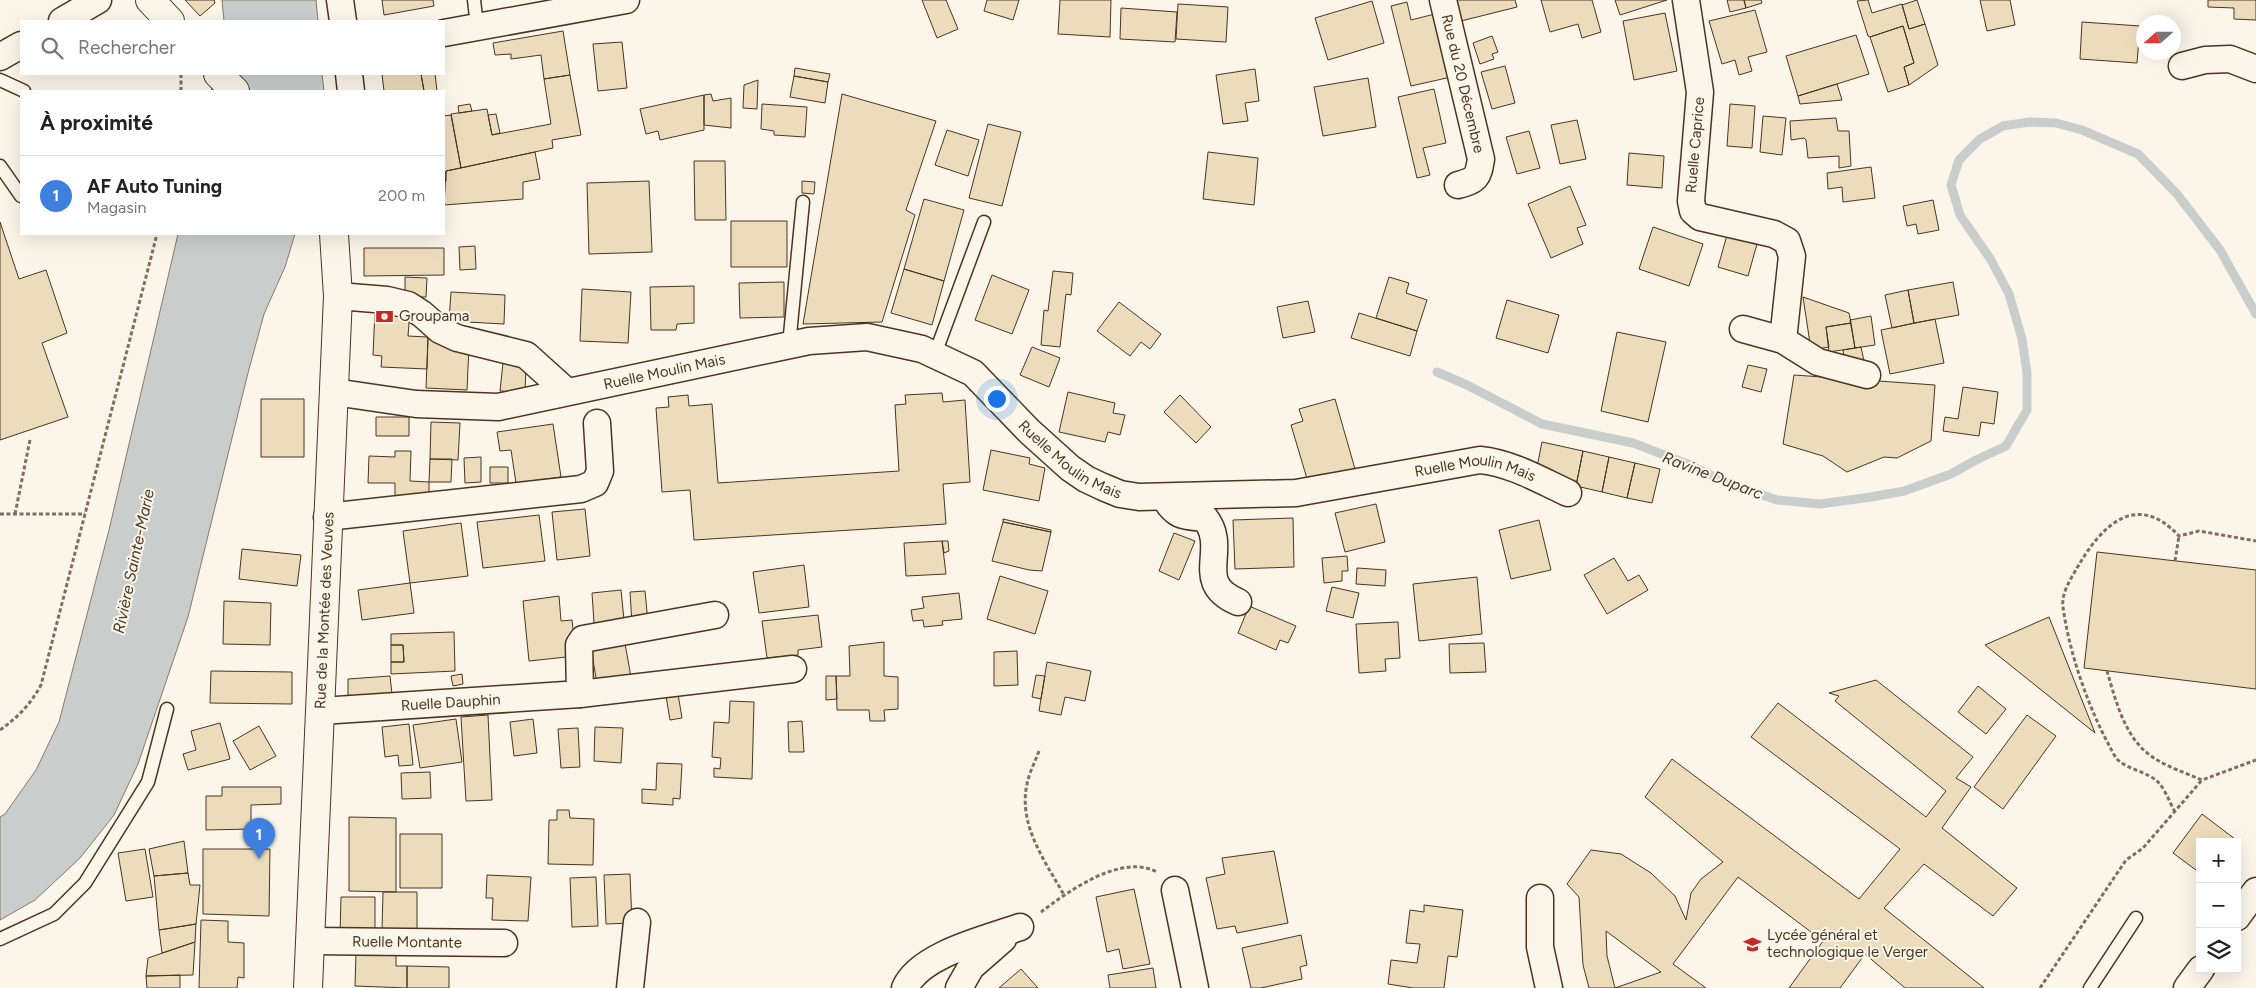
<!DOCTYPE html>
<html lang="fr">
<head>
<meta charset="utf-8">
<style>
  body { margin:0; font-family:Figtree,sans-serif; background:#f6f6f6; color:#222 }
  .controls { position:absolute; right:15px; bottom:15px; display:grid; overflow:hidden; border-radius:0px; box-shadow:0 5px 20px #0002 }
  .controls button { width:45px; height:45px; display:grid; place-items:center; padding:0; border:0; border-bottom:1px solid #e0e0e0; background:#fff; color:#222; font:25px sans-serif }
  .compass { position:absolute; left:2136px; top:15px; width:45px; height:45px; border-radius:50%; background:#fff; box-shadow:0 5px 20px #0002; rotate:249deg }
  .you { position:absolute; left:996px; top:398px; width:18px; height:18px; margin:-12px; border:4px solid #fff; border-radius:50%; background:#1a73e8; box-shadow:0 0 0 8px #1a73e833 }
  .badge { display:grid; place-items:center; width:32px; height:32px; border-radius:50%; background:#c62828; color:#fff; font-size:16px; font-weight:700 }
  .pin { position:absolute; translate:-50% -41px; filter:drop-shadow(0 1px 2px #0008) }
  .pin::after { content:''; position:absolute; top:26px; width:18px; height:15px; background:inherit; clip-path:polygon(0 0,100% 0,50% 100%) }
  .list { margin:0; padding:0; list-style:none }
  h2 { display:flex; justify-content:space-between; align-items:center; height:65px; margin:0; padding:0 20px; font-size:21px }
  h2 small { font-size:16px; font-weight:400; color:#767676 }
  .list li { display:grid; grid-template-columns:32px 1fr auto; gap:15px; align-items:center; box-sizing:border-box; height:80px; padding:0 20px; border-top:1px solid #e0e0e0 }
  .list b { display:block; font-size:19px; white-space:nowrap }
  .list p { margin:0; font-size:16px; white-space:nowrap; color:#767676 }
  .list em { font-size:16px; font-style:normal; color:#767676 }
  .icon { flex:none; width:28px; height:28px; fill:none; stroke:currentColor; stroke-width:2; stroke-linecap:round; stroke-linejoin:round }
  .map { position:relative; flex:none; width:2256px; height:988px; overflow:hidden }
  .search { position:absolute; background:#fff; box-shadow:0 5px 20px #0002; left:20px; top:20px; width:425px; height:55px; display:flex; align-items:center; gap:12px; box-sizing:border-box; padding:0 18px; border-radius:0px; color:#767676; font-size:19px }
  .panel { position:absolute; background:#fff; box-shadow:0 5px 20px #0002; left:20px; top:90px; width:425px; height:145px; border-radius:0px }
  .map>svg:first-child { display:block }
</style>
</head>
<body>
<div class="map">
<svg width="2256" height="988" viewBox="0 0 2256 988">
  <rect width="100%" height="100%" fill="#fbf6e9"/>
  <path fill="#c9cecd" stroke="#887966" d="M222,0h94l2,21h-94z
    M215,74h107l2,17h-113z
    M178,234h117l-10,33 -21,47 -16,59 -60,244 -50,147 -24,51 -34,43 -45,42 -35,20v-103l5,-3 31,-44 23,-48 50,-192z"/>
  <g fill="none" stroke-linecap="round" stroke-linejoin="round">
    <path stroke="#c9cecd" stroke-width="9" d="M1437,372l30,13 75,39 91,19 57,22 37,18 50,17 43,4 51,-7 33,-6 47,-17 25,-14 30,-14 21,-36v-37l-5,-34 -13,-45 -18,-34 -31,-45 -9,-30 8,-25 21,-21 23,-13 26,-4 27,1 26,7 56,24 39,40 43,56 36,64"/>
  </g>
  <path fill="#ecdcbc" stroke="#4a3520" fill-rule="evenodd" d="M185,0h29l1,3 -15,13z
    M382,0h51l1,6 -50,9z
    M922,0h24l12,29 -21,9z
    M987,0h32l-6,20 -29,-9z
    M1060,0h51l-1,37 -52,-3z
    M1451,0h64l2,7 -60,15z
    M1541,0h51l9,32 -19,6 -4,-14 -28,8z
    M1615,0h52l-47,15z
    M1727,0h17l2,8 -16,4z
    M1744,0h17l1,3 -16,5z
    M1868,0l4,13 30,-9 7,25 16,-5 13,41 -29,20 -5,-18 10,-4 -11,-37 -33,11 -2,-1 -11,-35z
    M1917,0l8,24 -16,5 -7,-24z
    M1980,0h30l5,25 -28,6z
    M2208,0h48v20l-22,-1v-11l-26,-1z
    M1372,1l12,42 -56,17 -13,-42z
    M1407,2l4,18 24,-6 16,63 -40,9 -20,-80z
    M1178,4l50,3 -2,35 -50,-3z
    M1121,8l56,4 -2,30 -55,-3z
    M1755,10l12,42 -19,5 4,14 -13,4 -4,-15 -13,4 -13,-43z
    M1665,13l12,58 -43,9 -11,-59z
    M2082,22l58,4 -3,37 -57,-4z
    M1903,26l11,37 -10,4 5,18 -21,7 -18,-55z
    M563,31l7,44 -26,4 -3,-24 -30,4v-5l-16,1 -2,-12z
    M1856,35l13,39 -71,22 -12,-40z
    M1492,36l6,16 -6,2 2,5 -14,5 -7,-21z
    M622,42l5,46 -29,3 -5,-47z
    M1505,66l10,37 -23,6 -11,-37z
    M795,68l35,6 -2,8 -34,-6z
    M1255,69l4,32 -14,2 3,18 -25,3 -7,-49z
    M382,74h39l3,17h-40z
    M421,74h14l2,17h-13z
    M570,75l11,60 -29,5 1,8 -92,20 -10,-54 36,-5 5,26 59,-11 -7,-45z
    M794,76l34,6 -3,21 -35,-6z
    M1368,78l8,49 -53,9 -9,-49z
    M758,80l-1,29 -14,-1 1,-23z
    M1837,84l5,16 -42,4 -2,-8z
    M1434,89l12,54 -23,5 7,27 -13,3 -19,-81z
    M711,94l2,7 18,-3v30l-27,-3v-30z
    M842,94l94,27 -30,89 9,5 -33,107 -79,2z
    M704,95v35l-44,10 -2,-9 -12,3 -6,-25z
    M470,104l2,7 -13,2 -1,-7z
    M762,104l45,3 -2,30 -31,-2v-4l-13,-2z
    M1730,104l25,2 -3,42 -25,-2z
    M496,114l4,19 -8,2 -4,-20z
    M451,115l10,53 -15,3v10h-2v-65z
    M1763,116l23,2 -4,37 -22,-3z
    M1836,118l2,13h11l2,35 -12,2v-12l-31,2 -2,-18 -2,-2 -13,2 -1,-19z
    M1577,120l9,39 -26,5 -9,-39z
    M988,124l33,8 -19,74 -33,-8z
    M947,130l32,10 -11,36 -33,-11z
    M1529,131l11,37 -23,6 -11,-37z
    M535,152l5,27 -17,3v17l-79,6 2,-34z
    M1208,152l50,6 -4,47 -51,-6z
    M1629,153l35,3 -2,32 -35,-3z
    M694,161h31l1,59h-31z
    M1871,167l4,31 -32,4 -1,-15 -14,2 -1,-16z
    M649,181l3,71 -63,2 -2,-71z
    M802,181l13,1 -1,12 -12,-1z
    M1570,186l16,39 -9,3 6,16 -32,14 -23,-54z
    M924,199l40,11 -20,71 -40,-12z
    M1933,200l6,30 -21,4 -2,-10 -9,2 -4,-20z
    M731,221h56v46h-56z
    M0,222l19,57 27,-9 21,63 -25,10 26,74 -68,23z
    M1653,227l50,17 -14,42 -50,-17z
    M1727,235l30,9 -9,32 -30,-9z
    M475,246l1,23 -16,1 -1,-23z
    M364,248h80v27l-80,1z
    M904,269l40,12 -12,44 -41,-12z
    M1053,271l20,2 -2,22 -5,-1 -6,53 -19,-2 3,-35 4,1z
    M992,275l37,15 -17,44 -37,-14z
    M405,277l22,1 -1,19h-21z
    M1389,277l20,6 -3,10 21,7 -10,31 -41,-13z
    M784,282v35l-44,1 -1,-35z
    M1953,282l6,33 -45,8 -6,-33z
    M694,286v37l-17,1 -1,6h-25l-1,-43z
    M582,289l49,3 -3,51 -48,-2z
    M1908,290l6,33 -22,5 -7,-33z
    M451,292l54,3 -1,29 -55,-3z
    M1803,297l46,16 2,10 -25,4 3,20 -18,3z
    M1507,300l52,15 -11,38 -52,-15z
    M1308,301l7,31 -32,6 -6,-31z
    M1119,302l42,32 -11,15 -9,-7 -11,14 -33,-25z
    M375,310l35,1 -2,25 20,1 -1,32 -46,-2 1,-11 -9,-1z
    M1359,313l58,18 -7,25 -59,-18z
    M1871,316l4,29 -20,3 -5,-28z
    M1935,319l9,44 -54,11 -9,-44z
    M1851,323l4,25 -26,4 -3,-25z
    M1617,332l49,10 -18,80 -47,-11z
    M428,337l13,1 28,8 -2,44 -41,-2z
    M1032,347l28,11 -11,29 -29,-12z
    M1861,347l3,14 -19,3 -2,-14z
    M503,363l23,2 -1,27 -25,-1z
    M1748,365l19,4 -6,23 -19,-5z
    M1794,375l141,10 -4,56 -34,17 -13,-1 -37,15 -24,-16 -40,-12z
    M1963,387l35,5 -4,32 -13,-2 -2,14 -36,-5 2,-14 13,2z
    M1068,392l47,11 -2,10 12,2 -5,20 -12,-3 -3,10 -46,-10z
    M942,393l1,9 22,-2 5,82 -27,2 3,40 -252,16 -4,-50 -28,2 -6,-84 13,-1 -1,-10 20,-2 1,11 23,-2 6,79 181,-12 -4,-66 11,-1 -1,-9z
    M1180,395l31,32 -15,16 -32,-31z
    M261,399h43v58h-43z
    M1335,399l20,70 -47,13 -17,-57 12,-4 -4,-12z
    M376,417h33v19h-33z
    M431,422l29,1 -2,37 -28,-1z
    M553,424l8,53 -45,6 -5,-33 -11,1 -3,-19z
    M1542,442l41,9 -7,35 -41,-9z
    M991,450l39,8 -1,6 16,4 -6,33 -56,-11z
    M395,451h16l-1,30 19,1v15l-34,-1v-13h-27l1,-27 26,1z
    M1583,451l26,6 -7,35 -26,-6z
    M481,457v25l-16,1 -1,-25z
    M1609,457l26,6 -8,35 -25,-6z
    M430,459h22l-1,23h-22z
    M1635,463l25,6 -8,34 -25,-5z
    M490,467h18v16h-18z
    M1376,504l9,38 -40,10 -10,-39z
    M585,509l5,47 -33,4 -5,-48z
    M539,515l6,46 -62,7 -6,-46z
    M1293,518l1,49 -59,2 -2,-49z
    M1003,519l48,11v2l-48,-10z
    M1539,520l12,50 -40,9 -12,-49z
    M1003,522l48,10 -9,39 -13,-1 -37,-9z
    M461,523l7,53 -58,7 -7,-52z
    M1174,533l21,8 -16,39 -20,-9z
    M942,541h6l1,10 -5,2z
    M942,541l4,33 -40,2 -2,-33z
    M242,549l59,6 -4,31 -58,-7z
    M2097,552l159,18v119l-172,-21z
    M1347,556l1,15h-6v10l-18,2 -2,-25z
    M1614,558l14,23 11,-6 9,15 -41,24 -23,-39z
    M804,565l5,42 -50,6 -6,-41z
    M1357,568l29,2 -1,16 -29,-2z
    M1000,576l48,15 -13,43 -48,-15z
    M1477,577l5,57 -63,7 -6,-57z
    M410,583l4,30 -52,7 -4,-30z
    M1332,587l27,6 -6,25 -27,-7z
    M621,590l3,30 -30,3 -2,-30z
    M645,591l3,31 -16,2 -2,-32z
    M959,593l3,26 -20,2 1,4 -19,2 -1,-7 -10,1 -2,-11 13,-2 -2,-11z
    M559,596l2,25 11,-1 4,36 -47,5 -6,-60z
    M224,601l47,2 -1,42 -47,-1z
    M1249,606l47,20 -8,17 -8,-3 -4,10 -38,-17z
    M818,615l4,32 -24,3v5l-31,3 -5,-37z
    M2049,617l46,116 -110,-88z
    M1398,622l2,36 -15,1 1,12 -27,2 -3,-49z
    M454,632l1,39 -64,3v-12h13l-1,-17h-12v-11z
    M624,638l7,39 -34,6 -7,-39z
    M884,642v34l14,1v32l-14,1 1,11h-15l-1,-11h-32l-1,-34h14l-1,-30z
    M1484,643l2,29 -36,1 -1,-29z
    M391,645h12l1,17h-13z
    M1017,651l1,34 -24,1v-34z
    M1047,662l44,9 -6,30 -20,-4 -4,18 -22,-4z
    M211,671l81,1v32l-82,-1z
    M462,674l1,10 -10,2 -2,-10z
    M1036,675l9,1 -4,23 -9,-2z
    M390,676l2,18 -44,3v-18z
    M826,676h10l1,23 -11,1z
    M1876,680l97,77 -17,21 15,9 -29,41 75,60 -24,28 -69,-52 -40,44 100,80h-79l-40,-34 -25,34h-51l34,-47 -85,-64 -65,87 33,24h-117l-6,-23 -4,-68 -12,-13 24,-34 30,4 30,19 24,23 11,24 5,-27 10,-14 22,-17 -78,-65 27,-38 187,140 41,-50 -149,-112 27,-34 148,114 20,-26 -111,-90 4,-5 -10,-3zM1606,931l55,41 -46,16 -8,-32z
    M1978,686l28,23 -20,25 -28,-22z
    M677,688l5,30 -12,2 -5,-30z
    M730,701l24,1 -2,77 -38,-2v-9l6,1 1,-11 -9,-1 2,-35 15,1z
    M488,715l4,85 -26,1 -5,-84z
    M2027,715l29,21 -53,73 -29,-22z
    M456,719l6,43 -42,6 -7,-43z
    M533,719l4,34 -23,3 -4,-34z
    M802,721l2,31h-15l-1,-30z
    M220,723l10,36 -42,11 -5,-16 13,-4 -5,-19z
    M409,724l4,41 -14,1 -1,-11 -13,2 -3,-30z
    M259,726l17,30 -26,14 -17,-29z
    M595,727l28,1 -2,35 -27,-2z
    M578,728l2,39 -19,1 -3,-39z
    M657,763l25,1 -2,35 -7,-1v7l-31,-2v-14l14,1z
    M430,772l1,26 -29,1 -1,-26z
    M222,787h59v17l-30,1v24l-45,1v-34h16z
    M557,810h12l1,8 24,1 -1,46 -45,-1 1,-44h8z
    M2202,814l33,25 -2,3h-33v31l-27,-20z
    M349,817l47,1v74l-47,-1z
    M400,834h42v54h-42z
    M184,841l4,32 -34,3 -5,-27z
    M145,849l8,48 -27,4 -8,-48z
    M203,849h67l-1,67 -66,-2z
    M1274,851l14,72 -51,10 -2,-7 -18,3 -11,-51 19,-4 -3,-16z
    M188,873l2,12h10l-4,39 -37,6 -5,-54z
    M630,874l2,49 -26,1 -2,-49z
    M487,875l44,2 -3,44 -36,-1 1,-22h-7z
    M596,877l2,49 -26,1 -2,-49z
    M1134,889l16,75 -27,5 -4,-20 -12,3 -11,-55z
    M383,892h34v38h-35z
    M341,897h34v38h-35z
    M1424,905l39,5 -6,47 -9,-1 -4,32h-31l-25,-4 3,-24 26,3 3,-19 -14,-1 4,-33 14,2z
    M201,920l27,1v21l16,1v35l-6,-1 -1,11h-38z
    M196,924l-1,18 -33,11 -3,-23z
    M1301,935l6,30 -7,2 2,12 -41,9h-10l-9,-40z
    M195,942l-2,33 -47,1 2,-18z
    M356,953l40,1v12h11v22l-52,-2z
    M407,966l42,1v21h-42z
    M1153,968l3,20h-46l-2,-13z
    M1021,969l17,19h-39z
    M180,975v13h-33l-1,-12z"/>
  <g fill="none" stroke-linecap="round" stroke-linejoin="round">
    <defs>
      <path id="service" d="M474,0l3,26
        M0,80l24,11
        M0,166l21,30
        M789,345l14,-143
        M935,354l49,-132
        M0,939l54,-25 31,-31 63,-101 19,-73
        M2090,988l46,-70"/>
      <g id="minor">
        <path d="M340,0l3,21"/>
        <path id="s1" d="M1443,0l38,159c-3,18 -4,21 -23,26"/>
        <path d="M1686,0l14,92 -9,109 2,10 7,6 74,17 13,7 5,15 -9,84"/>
        <path d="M62,21l36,-21"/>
        <path d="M444,33l182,-33"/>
        <path d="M0,57l21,-12"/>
        <path d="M2182,66l23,-6 25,-1 26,10"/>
        <path d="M349,74l2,17"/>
        <path d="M338,296l49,4 21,5 14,9 18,16 17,8 69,17 40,36"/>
        <path d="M1743,329l40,11 35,22 49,13"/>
        <path id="s2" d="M334,392l82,12 82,3 311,-66 58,-4 55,12 51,24 56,58 41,37 16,11 17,8 17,7 19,3 157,-4 184,-33c31,3 60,20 88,33"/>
        <path d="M1164,497c12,20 19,19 41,21 25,32 -14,64 33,84"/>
        <path d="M327,517l254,-28 14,-6 5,-12 -3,-48"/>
        <path d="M580,694l213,-25"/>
        <path id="s3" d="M321,711l259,-17 -1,-49 4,-6 132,-24"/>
        <path d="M1175,890l20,98"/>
        <path d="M1540,898v49l9,41"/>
        <path d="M2237,917l19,-26"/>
        <path id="s4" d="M311,941l193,2"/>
        <path d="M630,988l7,-66"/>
        <path d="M905,988c15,-34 82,-49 115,-61"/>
        <path d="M959,988l12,-21 32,-28"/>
        <path d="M2187,988l14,-19"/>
      </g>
      <g id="secondary">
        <path d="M150,0l20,21"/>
        <path d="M218,74l17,17"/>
        <path id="s5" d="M308,988l30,-692 -4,-62"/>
      </g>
    </defs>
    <use href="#service" stroke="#4a3520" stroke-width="15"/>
    <use href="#minor" stroke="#4a3520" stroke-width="29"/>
    <use href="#secondary" stroke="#4a3520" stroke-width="30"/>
    <path stroke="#7f6f5c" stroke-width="3" stroke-dasharray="4 2.5" stroke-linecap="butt" d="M181,91v-17
      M0,514h85
      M15,514l15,-74
      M2175,561l4,-25
      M2107,671c7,24 15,55 32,74 15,18 42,26 63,35l54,-20
      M0,730c18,-13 30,-25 41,-45l116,-451
      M1039,751c-4,11 -10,22 -12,33 -9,41 18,77 37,111
      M2175,812c-5,-9 -10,-23 -17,-30 -10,-10 -29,-12 -40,-22 -3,-3 -6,-9 -8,-13 -22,-40 -41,-95 -47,-140 -2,-14 8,-28 14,-39 24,-42 59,-78 102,-32l20,-5 57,10
      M1041,912c28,-21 80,-59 116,-40
      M2040,988l86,-128 17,-12 59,-68"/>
    <use href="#service" stroke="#fbf6e9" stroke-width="12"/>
    <use href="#minor" stroke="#fbf6e9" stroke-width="26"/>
    <use href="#secondary" stroke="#fbf6e9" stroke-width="28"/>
  </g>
  <defs>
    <symbol id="bank-bare" viewBox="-9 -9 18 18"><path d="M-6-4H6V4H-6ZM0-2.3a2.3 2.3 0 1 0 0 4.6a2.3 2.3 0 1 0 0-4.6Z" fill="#c62828" stroke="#fbf6e9" stroke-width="2.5" paint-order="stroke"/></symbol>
    <symbol id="school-bare" viewBox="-9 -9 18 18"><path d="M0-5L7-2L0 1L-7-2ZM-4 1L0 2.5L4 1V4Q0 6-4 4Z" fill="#c62828" stroke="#fbf6e9" stroke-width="2.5" paint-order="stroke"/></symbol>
  </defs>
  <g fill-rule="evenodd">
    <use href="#bank-bare" x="372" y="304" width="25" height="25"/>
    <use href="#school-bare" x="1740" y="932" width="25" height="25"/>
  </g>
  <g text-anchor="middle" stroke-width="4" stroke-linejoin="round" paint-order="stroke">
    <g font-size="15" fill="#4a3520" stroke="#fbf6e9">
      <text dy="5" stroke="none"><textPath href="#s1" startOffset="86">Rue du 20 Décembre</textPath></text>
      <text transform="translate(1695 145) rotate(-85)" y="5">Ruelle Caprice</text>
      <text dy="5" stroke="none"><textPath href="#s2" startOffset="335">Ruelle Moulin Mais</textPath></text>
      <text dy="5" stroke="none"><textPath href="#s2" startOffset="785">Ruelle Moulin Mais</textPath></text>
      <text dy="5" stroke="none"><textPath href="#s2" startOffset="1205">Ruelle Moulin Mais</textPath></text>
      <text dy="5" stroke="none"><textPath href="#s5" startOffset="378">Rue de la Montée des Veuves</textPath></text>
      <text dy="5" stroke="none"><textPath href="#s3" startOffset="130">Ruelle Dauphin</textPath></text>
      <text dy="5" stroke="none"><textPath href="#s4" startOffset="96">Ruelle Montante</textPath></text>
    </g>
    <g font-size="15" fill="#4a3520" stroke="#fbf6e9" text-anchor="start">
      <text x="399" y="321">Groupama</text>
      <text x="1767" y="940">Lycée général et<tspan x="1767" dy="17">technologique le Verger</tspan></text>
    </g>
    <g font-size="16" font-style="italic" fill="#4a3520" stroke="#fbf6e9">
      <text transform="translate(1713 475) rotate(21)" y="6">Ravine Duparc</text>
      <text transform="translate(133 561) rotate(-78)" y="6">Rivière Sainte-Marie</text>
    </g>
  </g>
</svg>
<div class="controls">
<button>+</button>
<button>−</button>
<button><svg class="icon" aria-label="layers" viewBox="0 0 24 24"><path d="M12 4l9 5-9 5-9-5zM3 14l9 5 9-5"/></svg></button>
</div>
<svg class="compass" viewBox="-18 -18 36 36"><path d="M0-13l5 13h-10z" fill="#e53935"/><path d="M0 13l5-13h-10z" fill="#767676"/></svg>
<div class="you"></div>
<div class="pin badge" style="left:259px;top:859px;background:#3f7fe0">1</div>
<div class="search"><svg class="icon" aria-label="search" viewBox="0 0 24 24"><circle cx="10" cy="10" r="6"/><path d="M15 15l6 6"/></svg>Rechercher</div>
<section class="panel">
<h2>À proximité<small></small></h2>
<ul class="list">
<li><span class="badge" style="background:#3f7fe0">1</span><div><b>AF Auto Tuning</b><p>Magasin</p></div><em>200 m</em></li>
</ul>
</section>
</div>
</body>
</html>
